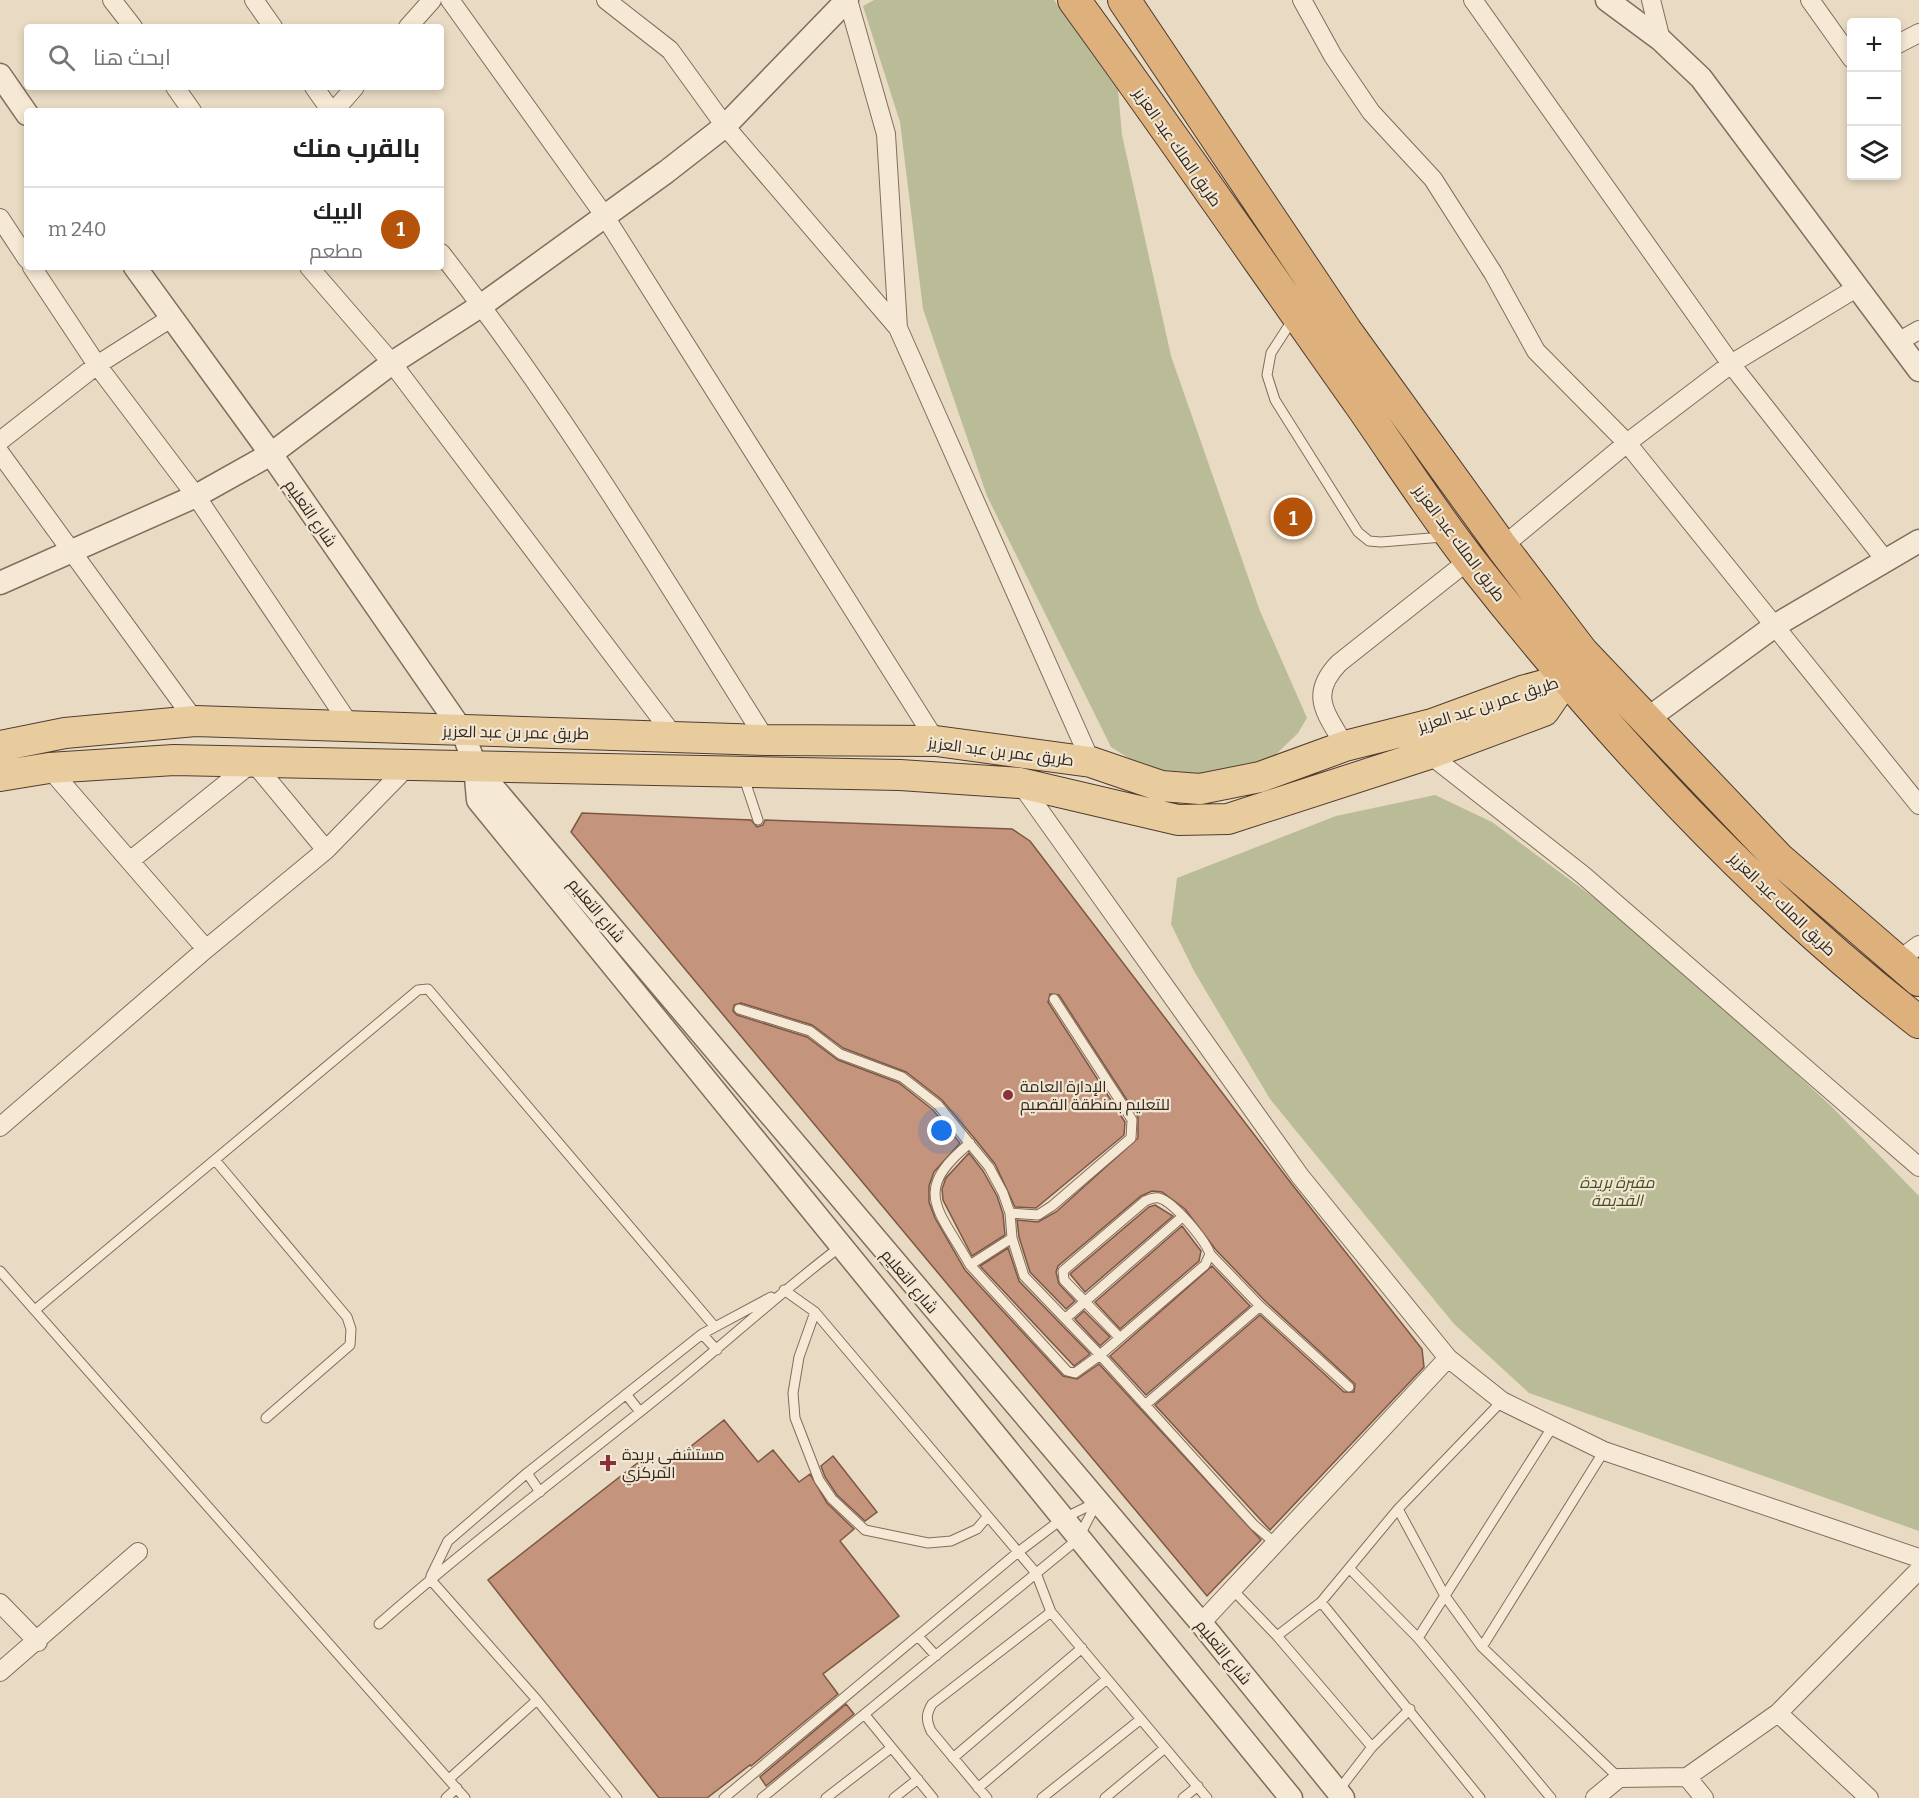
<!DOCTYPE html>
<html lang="ar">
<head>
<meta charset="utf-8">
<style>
  body { margin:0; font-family:Bitter,Cairo,serif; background:#f2f2f2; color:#222; direction:rtl }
  .controls { position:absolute; right:18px; top:18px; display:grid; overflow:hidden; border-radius:6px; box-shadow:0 3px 9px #0003 }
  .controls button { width:54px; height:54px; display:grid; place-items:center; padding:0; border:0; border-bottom:2px solid #e0e0e0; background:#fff; color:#222; font:30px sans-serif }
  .you { position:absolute; left:942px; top:1131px; width:21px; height:21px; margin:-15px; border:4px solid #fff; border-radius:50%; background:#1a73e8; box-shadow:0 0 0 9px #1a73e833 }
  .badge { display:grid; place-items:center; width:39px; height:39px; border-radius:50%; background:#b45309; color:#fff; font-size:20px; font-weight:700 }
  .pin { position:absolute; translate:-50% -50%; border:3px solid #fff; box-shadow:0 2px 6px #0006 }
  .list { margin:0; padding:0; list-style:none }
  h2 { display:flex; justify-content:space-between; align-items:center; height:78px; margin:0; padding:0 24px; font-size:26px }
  h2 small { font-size:20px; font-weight:400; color:#767676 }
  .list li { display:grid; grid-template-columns:39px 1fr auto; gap:18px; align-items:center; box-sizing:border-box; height:84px; padding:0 24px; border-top:2px solid #e0e0e0 }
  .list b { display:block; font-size:22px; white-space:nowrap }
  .list p { margin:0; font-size:20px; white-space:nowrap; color:#767676 }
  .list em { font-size:20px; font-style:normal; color:#767676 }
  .icon { flex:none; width:33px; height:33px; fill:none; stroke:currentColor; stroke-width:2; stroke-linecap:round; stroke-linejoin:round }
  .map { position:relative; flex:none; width:1919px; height:1798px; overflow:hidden; direction:ltr }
  .search { position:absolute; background:#fff; box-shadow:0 3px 9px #0003; left:24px; top:24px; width:420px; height:66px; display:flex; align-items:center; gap:15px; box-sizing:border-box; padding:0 21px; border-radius:6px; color:#767676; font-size:22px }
  .panel { position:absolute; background:#fff; box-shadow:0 3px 9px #0003; left:24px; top:108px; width:420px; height:162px; border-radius:6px; direction:rtl }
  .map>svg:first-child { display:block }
</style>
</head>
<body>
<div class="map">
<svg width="1919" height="1798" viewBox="0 0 1919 1798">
  <rect width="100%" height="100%" fill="#e9dbc3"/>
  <path fill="#babb97" d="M874,0h180l64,90 4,45 49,221 89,255 47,107 -9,15 -34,33 -57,12 -61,-9 -35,-22 -124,-251 -64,-187 -23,-187 -37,-116z
    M1435,795l57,27 159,118 179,165 89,91v335l-390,-138 -75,-69 -184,-225 -76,-128 -23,-47 6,-46 159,-62z"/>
  <path fill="#c4947c" stroke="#7e5644" stroke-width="1.5" d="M582,813l169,7 6,7 6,-2 2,-5 247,9 18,12 261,342 131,166 2,18 -154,163 -115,-125 105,-90 84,77h10l1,-8 -90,-83 -49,-51 -31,-41 -23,-17 -10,-1 -11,5 -83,70 -2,6 3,12 16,17 -9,8 -36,-37 -11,-35 -2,-17 21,2 18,-10 82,-74v-21l-79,-122 -9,-1 -2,8 77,120 -1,13 -88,73 -21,-1 -20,-43 -20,-25 -33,-39 -36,-28 -63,-24 -31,-23 -71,-22 -7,2 -1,6 4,4 70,22 31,23 61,23 34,27 27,33 -26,29 -5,14v16l6,16 30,52 98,106 14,3 22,-15 162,176 -54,56 -636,-764z
    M969,1153l14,18 14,25 6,18 2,21 -33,21 -29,-56 -1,-11 4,-11z
    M1155,1205l18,11 -88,76 -15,-18 79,-67z
    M1182,1226l19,25 -2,10 -79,68 -25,-27z
    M1008,1248l11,33 71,73 -16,12 -94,-100z
    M1212,1266l38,40 -104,89 -36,-39z
    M1084,1311l26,26 -10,9 -25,-27z
    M724,1420l34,42 15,-12 26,32 11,-8 17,29 27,26 -14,12 59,75 -76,58 15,20 -87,72 -1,-1 -43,33h-48l-171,-218 152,-119 12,16z
    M833,1456l44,56 -12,9 -28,-26 -12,-18 -4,-11z
    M846,1704l8,10 -88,72 -6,-9z"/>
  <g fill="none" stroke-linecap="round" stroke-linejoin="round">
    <defs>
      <path id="service" d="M1293,319l-22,34 -4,22 8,25 83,132 11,9 12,1 62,-5
        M743,775l15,45
        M739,1009l71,22 30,23 62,23 36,28 51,62 14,26 7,20 2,25 12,38 76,79 154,170 21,18
        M215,1160l132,157 4,12 -1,16 -84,73
        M1010,1213l28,2 14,-9 79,-68 1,-18 -6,-10 -72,-111
        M1012,1238l-42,27 97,106 8,2 25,-18 105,-90 5,-11c-5,-14 -36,-52 -51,-56 -5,-1 -9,1 -14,3l-82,70 1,9 56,58
        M1210,1254l50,52 89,81
        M970,1265c-31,-56 -60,-73 0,-122
        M0,1271l465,527
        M784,1290l31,22 221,261 15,39 156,186
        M35,1310l383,-320 10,-1 287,338
        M815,1312l-16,45 -6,36 2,25 24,62 13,19 33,31 63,13 23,-2 26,-12 10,-12
        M1066,1318l116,-101
        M702,1334l15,16
        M626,1394l14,18
        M1502,1401l-104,108 47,87 37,51 137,131
        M1145,1405l115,-99
        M527,1473l13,19
        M1349,1568l69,70
        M431,1576l17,-35 79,-68 175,-139 69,-37
        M430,1579l107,121 80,98
        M1232,1589l45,47 44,-34 77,-93
        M1321,1602l159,196
        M379,1624c91,-80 188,-153 282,-229 61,-49 117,-101 179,-148
        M918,1636l18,20
        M1277,1636l95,111
        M1482,1647l122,-196
        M865,1715l68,83
        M953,1758l129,-110
        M449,1779l88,-79
        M978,1788l129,-109
        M1338,1791l34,-44 38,-38
        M446,1798l11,-10
        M724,1798l293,-245 45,-34 35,-17
        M762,1798l316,-259 19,-37
        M826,1798l65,-50
        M894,1798l24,-19
        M987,1798l-56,-67c-5,-11 -5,-17 1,-27l119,-92
        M1042,1798l99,-79
        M1105,1798l60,-50
        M1183,1798l15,-12
        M1551,1798l-133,-160 135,-212"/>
      <path id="minor" d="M112,0l21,27
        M254,0l19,27
        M450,0l154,215 332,526
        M606,0l64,50 55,76 173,202 193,434
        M848,0l38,134 12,194
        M1302,0l31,56 38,56 62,67 60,94 43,78 91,92 292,362
        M1473,0l258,364 155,197
        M1651,0l10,40
        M1810,0l42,59
        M408,27l24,-27
        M1896,45l23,-12
        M175,87l17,24
        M314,87l17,24
        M334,111l21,-24
        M0,218l27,41
        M441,253c120,154 221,322 325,487
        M32,267l65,98 99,131 154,229
        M309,267l83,96 282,373
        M1898,342l21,-12
        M0,441l97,-76 74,-47
        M0,453l195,268
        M1502,547l125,-104 104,-79 127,-77
        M1345,746c-19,-33 -37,-51 -6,-83l130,-103
        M1429,754l154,121 336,292
        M49,768l157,181
        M1020,783l280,393 148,182 54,43 102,50 315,107
        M131,860l122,-98 73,88
        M1896,962l23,-17
        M0,1127l206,-178 120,-99 84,-86
        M0,1603l38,39
        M1201,1623l247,-265
        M0,1672l138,-120
        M1778,1713l91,85
        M1687,1777l17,21
        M1595,1798l24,-20 68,-1 91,-64 141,-143"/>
      <path id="tertiary" d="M1607,0l54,40 40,38 218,292
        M0,75l27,39
        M135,267l136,187 192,278 12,34 3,34 813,998
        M0,583l196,-87 75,-42 121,-91 90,-58 184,-133 59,-46 122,-126
        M1646,720l130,-95 143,-84
        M475,766l726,857 142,175"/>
      <path id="primary" d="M0,746l65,-13 130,-12 571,19 170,1 155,21 70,24 39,3 60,-12 85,-31 87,-22 90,-33 44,-12
        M0,776l49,-8 125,-8 726,15 120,8 158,37 50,-1 201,-65 115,-43 22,-32"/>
      <path id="trunk" d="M1074,0c97,133 191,270 286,404 37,53 72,108 112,159 132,167 278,328 447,459
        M1124,0l222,331 156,216 80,105 196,206 141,122"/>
    </defs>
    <use href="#service" stroke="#816d5c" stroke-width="11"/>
    <use href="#minor" stroke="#816d5c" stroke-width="20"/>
    <use href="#tertiary" stroke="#816d5c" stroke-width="25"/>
    <use href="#primary" stroke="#503c2f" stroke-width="32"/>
    <use href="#trunk" stroke="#503c2f" stroke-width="34"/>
    <use href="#service" stroke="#f5e9d5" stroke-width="9"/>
    <use href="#minor" stroke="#f5e9d5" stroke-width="18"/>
    <use href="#tertiary" stroke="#f5e9d5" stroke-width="22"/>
    <use href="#primary" stroke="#e9cc9e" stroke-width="30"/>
    <use href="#trunk" stroke="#ddb07c" stroke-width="32"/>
  </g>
  <g fill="#8b3139" stroke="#f1e6d2" stroke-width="2">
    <circle cx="1008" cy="1095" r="6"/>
    <path d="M605 1454h6v6h6v6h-6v6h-6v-6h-6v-6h6z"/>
  </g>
  <g text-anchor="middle" stroke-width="4.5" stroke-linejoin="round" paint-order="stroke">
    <g font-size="16" fill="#33271e" stroke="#f1e6d2">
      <text transform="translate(1178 147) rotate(55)" y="6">طريق الملك عبد العزيز</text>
      <text transform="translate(311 513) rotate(55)" y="6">شارع التعليم</text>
      <text transform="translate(1460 543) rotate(53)" y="6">طريق الملك عبد العزيز</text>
      <text transform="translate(1488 704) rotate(-18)" y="6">طريق عمر بن عبد العزيز</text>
      <text transform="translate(516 732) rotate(1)" y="6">طريق عمر بن عبد العزيز</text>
      <text transform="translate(1001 751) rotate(7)" y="6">طريق عمر بن عبد العزيز</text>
      <text transform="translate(1783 904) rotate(44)" y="6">طريق الملك عبد العزيز</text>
      <text transform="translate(597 910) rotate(50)" y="6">شارع التعليم</text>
      <text transform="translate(910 1281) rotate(50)" y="6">شارع التعليم</text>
      <text transform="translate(1224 1652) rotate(51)" y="6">شارع التعليم</text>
    </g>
    <g font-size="16" fill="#33271e" stroke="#f1e6d2" text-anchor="start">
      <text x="1020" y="1092">الإدارة العامة<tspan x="1020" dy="18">للتعليم بمنطقة القصيم</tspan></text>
      <text x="622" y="1460">مستشفى بريدة<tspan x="622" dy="18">المركزي</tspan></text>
    </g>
    <g font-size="16" font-style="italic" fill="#474d27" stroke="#f1e6d2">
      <text x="1617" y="1188">مقبرة بريدة<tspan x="1617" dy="18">القديمة</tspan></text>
    </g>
  </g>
</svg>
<div class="controls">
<button>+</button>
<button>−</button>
<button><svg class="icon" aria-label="layers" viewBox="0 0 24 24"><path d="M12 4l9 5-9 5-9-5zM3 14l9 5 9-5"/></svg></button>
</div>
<div class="you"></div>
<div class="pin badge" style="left:1293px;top:517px">1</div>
<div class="search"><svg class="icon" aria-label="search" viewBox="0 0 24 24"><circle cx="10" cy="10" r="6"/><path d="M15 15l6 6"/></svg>ابحث هنا</div>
<section class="panel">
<h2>بالقرب منك<small></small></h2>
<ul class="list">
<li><span class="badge">1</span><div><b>البيك</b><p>مطعم</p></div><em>240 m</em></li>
</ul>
</section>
</div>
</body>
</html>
